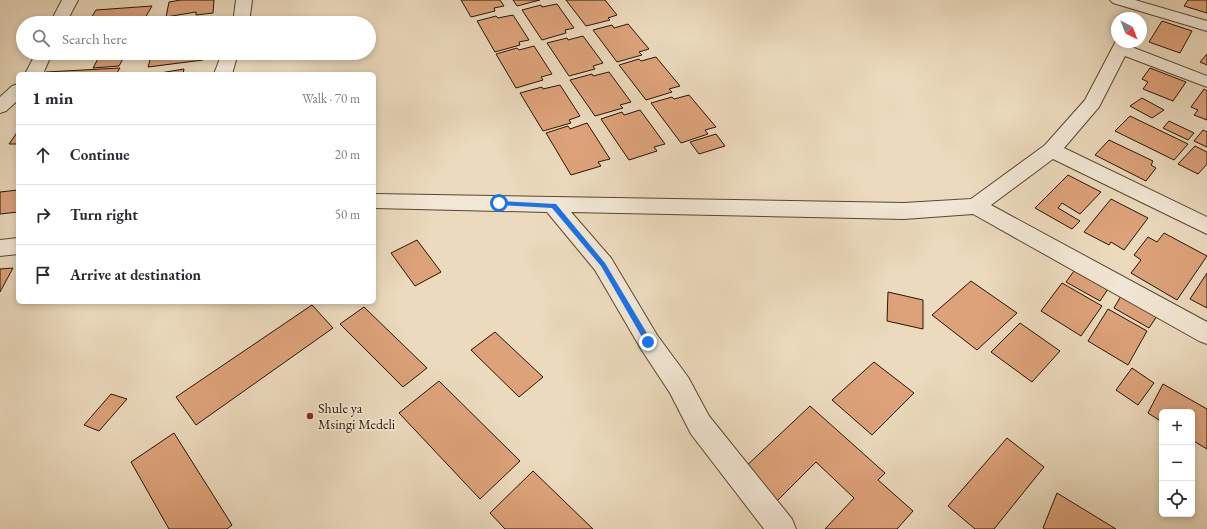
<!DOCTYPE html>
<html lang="en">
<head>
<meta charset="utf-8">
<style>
  body { margin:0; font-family:"EB Garamond",serif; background:#f2f2f3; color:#2b2b33 }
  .controls { position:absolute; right:12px; bottom:12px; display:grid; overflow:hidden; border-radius:6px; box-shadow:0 2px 6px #0003 }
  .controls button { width:36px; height:36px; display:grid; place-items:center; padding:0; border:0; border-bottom:1px solid #e1e1e2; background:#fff; color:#2b2b33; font:20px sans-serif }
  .compass { position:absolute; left:1111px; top:12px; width:36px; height:36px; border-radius:50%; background:#fff; box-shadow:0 2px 6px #0003; rotate:138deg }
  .stop { position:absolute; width:12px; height:12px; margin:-9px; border:3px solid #1a73e8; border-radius:50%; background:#fff }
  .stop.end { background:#1a73e8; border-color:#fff; box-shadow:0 1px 4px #0008 }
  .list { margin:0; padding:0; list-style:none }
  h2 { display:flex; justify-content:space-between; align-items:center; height:52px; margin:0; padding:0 16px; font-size:17px }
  h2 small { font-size:13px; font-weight:400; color:#7c7c81 }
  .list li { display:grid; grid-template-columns:26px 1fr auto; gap:12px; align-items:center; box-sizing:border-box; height:60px; padding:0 16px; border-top:1px solid #e1e1e2 }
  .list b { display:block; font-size:15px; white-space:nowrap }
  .list em { font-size:13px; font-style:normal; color:#7c7c81 }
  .icon { flex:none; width:22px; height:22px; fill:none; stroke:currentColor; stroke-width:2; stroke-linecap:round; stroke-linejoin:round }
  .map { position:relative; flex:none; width:1207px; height:529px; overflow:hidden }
  .search { position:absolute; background:#fff; box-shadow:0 2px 6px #0003; left:16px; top:16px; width:360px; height:44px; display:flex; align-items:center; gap:10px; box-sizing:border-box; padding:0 14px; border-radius:22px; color:#7c7c81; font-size:15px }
  .panel { position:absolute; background:#fff; box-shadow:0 2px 6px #0003; left:16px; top:72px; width:360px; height:232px; border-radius:6px }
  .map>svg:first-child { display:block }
</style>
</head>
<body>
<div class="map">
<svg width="1207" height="529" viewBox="0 0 1207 529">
  <rect width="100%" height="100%" fill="#ebdabd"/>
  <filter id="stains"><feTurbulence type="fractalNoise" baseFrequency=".005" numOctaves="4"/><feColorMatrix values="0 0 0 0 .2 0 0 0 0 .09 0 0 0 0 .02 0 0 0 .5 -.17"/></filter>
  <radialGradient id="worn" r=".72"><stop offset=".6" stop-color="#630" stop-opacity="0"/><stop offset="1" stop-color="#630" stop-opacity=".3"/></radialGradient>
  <path fill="#dda27a" stroke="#271601" d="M181,0h33l-1,13 -17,2v-3l-30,5 3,-15z
    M461,0h39l4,6 -10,2 1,3 -24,6z
    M513,0h27l-23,6z
    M566,0h39l12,15 -9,3 2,2 -24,6z
    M1188,0h19v13l-23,-7z
    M557,4l17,24 -9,2 1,3 -24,7 -20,-30 19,-5 1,2z
    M152,6l-10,17h-54l8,-13z
    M513,15l16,25 -10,2 1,3 -25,7 -18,-31 19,-5 2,2z
    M209,17l-1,6h-43z
    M1162,21l30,10 -12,22 -31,-11z
    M628,24l21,25 -10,3 3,3 -25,7 -24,-32 19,-5 2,3z
    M583,36l20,27 -10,3 2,3 -26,7 -22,-33 20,-5 1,2z
    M534,46l18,28 -11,3 2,3 -27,8 -20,-34 21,-6 2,2z
    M126,53l-7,13 -26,2 7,-13z
    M152,53h53l-2,7 -55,7z
    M1207,54v11l-7,-3z
    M656,57l24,29 -11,3 3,3 -26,8 -27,-35 20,-6 2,2z
    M120,68l-4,6h-72l2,-2z
    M1150,68l36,14 -13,19 -30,-12 5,-7 -6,-3z
    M184,69l-1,5h-23v-1z
    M609,72l22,30 -11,3 3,3 -28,8 -25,-36 22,-6 1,2z
    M560,85l20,31 -11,4 2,3 -28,8 -23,-38 22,-6 1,2z
    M1204,89l3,2v29l-13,-5 4,-5 -7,-3z
    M689,95l27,32 -11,3 3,4 -27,9 -30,-40 21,-6 2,2z
    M1142,98l22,12 -12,8 -22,-12z
    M640,110l25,34 -11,3 3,4 -28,9 -28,-41 21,-7 2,3z
    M1130,116l58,28 -14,16 -59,-29z
    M1169,121l25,12 -6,7 -25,-12z
    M587,123l23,36 -12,3 3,4 -30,9 -25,-42 22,-7 2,3z
    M1203,130l4,2v15l-13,-6z
    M18,131v13h-9z
    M716,134l9,12 -26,8 -9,-12z
    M1109,140l44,21 -2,4 5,3 -10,13 -51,-26z
    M1195,146l12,6v12l-9,10 -20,-10z
    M1068,175l33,17 -21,22 -18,-11 -4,5 22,13 -8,8 -37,-21z
    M18,190v22l-18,2v-22z
    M1111,199l37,19 -24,32 -13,-8 -2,3 -25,-13z
    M1164,233l43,23 -30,44 -46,-27 10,-13 -7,-5 14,-18 9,5z
    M417,240l24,32 -26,14 -24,-33z
    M13,268l-13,24v-23z
    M1074,271l34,18 -8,12 -34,-19z
    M1207,273v35l-17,-9z
    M971,281l46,32 -40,37 -45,-35z
    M1062,283l40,23 -21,30 -40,-25z
    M888,292l35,8v29l-36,-8z
    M1121,296l36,20 -8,12 -35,-20z
    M312,305l21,23 -137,97 -20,-28z
    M364,307l63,61 -24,19 -63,-63z
    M1108,309l39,22 -19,34 -40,-24z
    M1020,323l40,28 -28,31 -41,-30z
    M495,332l48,45 -24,20 -48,-47z
    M874,362l40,31 -42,42 -40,-35z
    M1132,368l22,15 -16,22 -22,-15z
    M439,381l81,80 -40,38 -81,-86z
    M1163,384l44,25v40l-15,-9v-28h-30v10l-14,-9z
    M111,394l16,5 -28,32 -15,-6z
    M810,406l75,67 -7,7 35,31 -16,18h-72l29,-31 -38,-36 -41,41 -33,-33z
    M174,433l58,92 -5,4h-58l-38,-67z
    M1007,438l37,29 -50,62h-19l-27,-23z
    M533,471l60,58h-88l-15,-16z
    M1057,493l59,36h-71l-2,-1z"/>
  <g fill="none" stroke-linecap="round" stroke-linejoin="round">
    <defs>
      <path id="street" d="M62,0h16l-12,23h-16z
        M236,0h16l-3,23h-16z
        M1110,0h25l72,21v10l-94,-28z
        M1117,39v3h14l-2,4 78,30v11l-82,-31 -26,51 -35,41 143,69v17l-154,-75 -62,46 216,117v22l-8,-3 -226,-127 -69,5 -333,-7 40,46 46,77 31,42 21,39 83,103 4,10h-32l-73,-95 -21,-41 -29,-44 -46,-79 -48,-58 -173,-4v-14l530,9 67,-4 74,-54 40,-45z
        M36,53h16l-9,21h-18z
        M222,53h16l-6,21h-18z
        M18,84v16l-12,11 -6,2v-16l12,-11z
        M18,238v16l-18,2v-16z"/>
    </defs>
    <use href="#street" stroke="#584730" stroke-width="2"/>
    <use href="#street" fill="#f2e7d4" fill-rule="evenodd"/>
  </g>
  <path fill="#1a73e8" d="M499,201l57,3 49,59 46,77v4h-5l-45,-78 -49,-58 -53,-3 -3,-2z"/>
  <circle fill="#8f2418" stroke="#f2e7d4" stroke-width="1.5" cx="310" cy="416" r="4"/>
  <g text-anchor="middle" stroke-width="3.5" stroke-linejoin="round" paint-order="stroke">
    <g font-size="14" fill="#271601" stroke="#f2e7d4" text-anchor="start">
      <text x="318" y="413">Shule ya<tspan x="318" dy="16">Msingi Medeli</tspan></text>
    </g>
  </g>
  <rect width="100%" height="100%" filter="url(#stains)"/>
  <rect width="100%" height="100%" fill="url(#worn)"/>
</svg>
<div class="controls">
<button>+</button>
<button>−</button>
<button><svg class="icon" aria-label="locate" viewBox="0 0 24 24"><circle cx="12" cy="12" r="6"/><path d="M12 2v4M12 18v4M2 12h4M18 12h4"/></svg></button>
</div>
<svg class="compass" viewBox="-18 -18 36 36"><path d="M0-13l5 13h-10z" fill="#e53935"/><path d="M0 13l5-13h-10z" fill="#7c7c81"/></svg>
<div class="stop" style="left:499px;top:203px"></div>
<div class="stop end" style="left:648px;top:342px"></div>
<div class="search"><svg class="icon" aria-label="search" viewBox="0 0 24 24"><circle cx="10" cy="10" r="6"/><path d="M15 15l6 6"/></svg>Search here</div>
<section class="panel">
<h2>1 min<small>Walk · 70 m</small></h2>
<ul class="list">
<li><svg class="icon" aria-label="ahead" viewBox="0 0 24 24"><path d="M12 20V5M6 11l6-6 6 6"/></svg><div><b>Continue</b></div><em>20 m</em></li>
<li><svg class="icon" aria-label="right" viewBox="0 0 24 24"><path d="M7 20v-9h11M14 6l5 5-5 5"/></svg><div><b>Turn right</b></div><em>50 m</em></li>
<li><svg class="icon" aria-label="arrive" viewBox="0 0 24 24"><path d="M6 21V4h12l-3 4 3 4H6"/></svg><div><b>Arrive at destination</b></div></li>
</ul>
</section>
</div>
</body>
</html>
